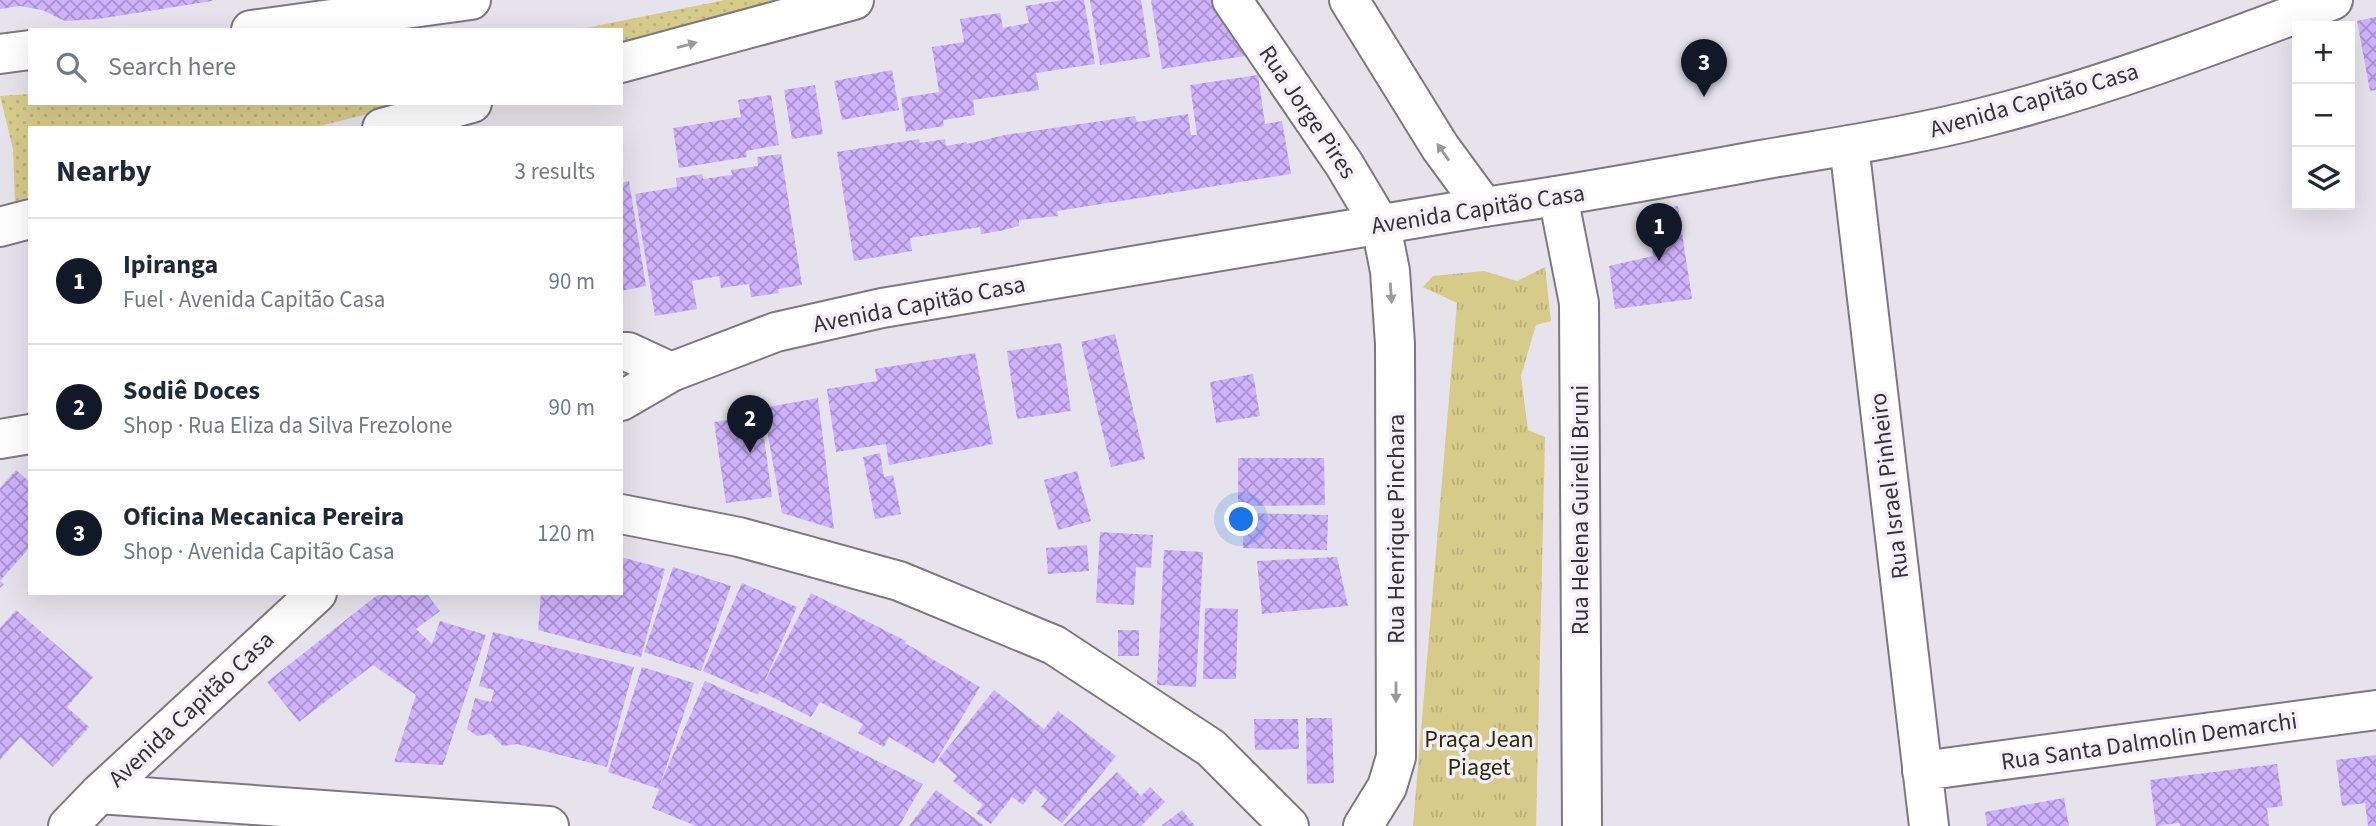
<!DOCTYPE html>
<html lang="en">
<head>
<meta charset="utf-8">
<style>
  body { margin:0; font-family:"Source Sans 3",sans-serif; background:#f2f2f3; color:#1f2937 }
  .controls { position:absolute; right:21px; top:21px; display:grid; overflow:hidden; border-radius:0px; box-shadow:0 7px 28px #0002 }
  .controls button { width:63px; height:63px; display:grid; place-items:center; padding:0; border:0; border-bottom:2px solid #e0e1e3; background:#fff; color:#1f2937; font:35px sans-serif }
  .you { position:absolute; left:1242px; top:520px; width:24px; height:24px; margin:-18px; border:5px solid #fff; border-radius:50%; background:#1a73e8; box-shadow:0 0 0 10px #1a73e833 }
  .badge { display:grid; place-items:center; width:46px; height:46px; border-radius:50%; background:#111827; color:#fff; font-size:23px; font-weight:700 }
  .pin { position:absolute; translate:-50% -58px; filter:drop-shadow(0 2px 4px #0008) }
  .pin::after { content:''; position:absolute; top:37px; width:24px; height:21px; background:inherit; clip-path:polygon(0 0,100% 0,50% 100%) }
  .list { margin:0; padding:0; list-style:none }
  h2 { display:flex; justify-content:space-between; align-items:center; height:91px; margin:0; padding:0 28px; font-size:30px }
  h2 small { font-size:23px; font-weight:400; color:#747a83 }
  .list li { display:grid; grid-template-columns:46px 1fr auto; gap:21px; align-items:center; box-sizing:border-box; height:126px; padding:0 28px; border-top:2px solid #e0e1e3 }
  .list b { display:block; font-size:26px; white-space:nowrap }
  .list p { margin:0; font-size:23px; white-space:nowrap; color:#747a83 }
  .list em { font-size:23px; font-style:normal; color:#747a83 }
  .icon { flex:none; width:38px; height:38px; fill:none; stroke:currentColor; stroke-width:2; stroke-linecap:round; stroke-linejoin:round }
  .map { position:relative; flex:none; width:2376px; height:826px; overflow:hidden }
  .search { position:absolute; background:#fff; box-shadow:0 7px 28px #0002; left:28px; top:28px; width:595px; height:77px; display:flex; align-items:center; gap:18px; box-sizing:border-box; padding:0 24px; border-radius:0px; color:#747a83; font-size:26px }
  .panel { position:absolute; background:#fff; box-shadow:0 7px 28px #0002; left:28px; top:126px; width:595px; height:469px; border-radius:0px }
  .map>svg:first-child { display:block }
</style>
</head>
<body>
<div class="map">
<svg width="2376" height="826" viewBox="0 0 2376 826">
  <defs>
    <pattern id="grass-dots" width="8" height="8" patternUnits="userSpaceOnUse" patternTransform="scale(1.75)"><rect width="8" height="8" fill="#d7cb8a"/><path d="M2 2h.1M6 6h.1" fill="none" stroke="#b9af78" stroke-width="1.8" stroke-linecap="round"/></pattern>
    <pattern id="park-tufts" width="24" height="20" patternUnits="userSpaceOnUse" patternTransform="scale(1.75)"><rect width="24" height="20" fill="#d7cb8a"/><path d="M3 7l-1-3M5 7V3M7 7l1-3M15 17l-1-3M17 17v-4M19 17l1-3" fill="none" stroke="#b9af78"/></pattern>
    <pattern id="building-cross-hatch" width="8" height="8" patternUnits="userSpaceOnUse" patternTransform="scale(1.75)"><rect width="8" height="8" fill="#cfb2fd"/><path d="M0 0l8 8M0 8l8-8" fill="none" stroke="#a991ce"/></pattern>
  </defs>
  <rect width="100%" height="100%" fill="#e6e3ec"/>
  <path fill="url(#grass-dots)" d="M725,0h111l-215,52v-22h-45z
    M30,94v9h381l-99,25h-282v69l-15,4 -2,-52 -13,-53z"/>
  <path fill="url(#park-tufts)" d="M1545,267l6,54 -15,4 -15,51 7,54 17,7 -9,389h-123l44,-523 -34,-16 10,-11 51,-5 33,10z"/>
  <path fill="url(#building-cross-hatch)" d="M0,0h212v1l-114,18 -33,2 -23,-11 -22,-4 -20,3z
    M1063,0h21l11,64 -59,9 3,17 -66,10 2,15 -32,5 1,6 -38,6 -5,-34 38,-6 -7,-45 32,-5 -4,-23 40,-6 3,15 26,-5 -4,-17z
    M1090,0h51l9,57 -50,8z
    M1151,0h61l39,55 -89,14z
    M2376,17v73l-6,1 -13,-70z
    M892,70l7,40 -57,10 -8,-39z
    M1258,75l7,49 17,-3 9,53 -234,37 1,5 -39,4v6l-19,5 -19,3 -1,-7 -70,11 2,13 -58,10 -17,-109 82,-13 1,4 25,-4 1,7 21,-4v2l38,-9 130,-19 2,6 51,-8 3,21h6l-7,-50z
    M815,85l8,49 -31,5 -8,-49z
    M771,95l8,50 -33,6 1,6 -68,11 -6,-40 68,-11 -3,-17z
    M781,154l21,131 -24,4 1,4 -28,4 -2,-13 -28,4 -2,-12 -27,5 5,28 -42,7 -20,-122 42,-7 -1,-9 26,-4 1,5 29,-4 -1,-5 27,-4 -1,-9z
    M629,181l17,105 -25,5v-108z
    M1678,206l14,93 -77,10 -6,-43 44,-10 -7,-45z
    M1115,334l30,125 -34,8 -30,-125z
    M1061,343l10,68 -54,8 -10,-68z
    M975,353l18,91 -104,21 -3,-21 -50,8 -9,-63 50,-8 -2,-12z
    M1253,374l7,42 -44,7 -6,-41z
    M818,398l16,131 -52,-16 -19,-105z
    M761,415l11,82 -46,6 -12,-81z
    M880,453l4,24 9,-2 8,39 -26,5 -12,-62z
    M1238,458h86l1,47 -87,1z
    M16,470l14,12v65l-30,34 4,3 -4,4v-100z
    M1077,471l14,50 -33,9 -14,-50z
    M1244,513l84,2 -1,35 -84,-2z
    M1100,532l53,3 -2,33 -15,-1 -2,38 -38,-2z
    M1087,545l2,26 -41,3 -2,-26z
    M1164,550l39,2 -7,135 -39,-2z
    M621,557l44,12 -24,88 -103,-27 3,-37h80z
    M1337,557l11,49 -86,8 -5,-53z
    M673,567l58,19 -30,85 -57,-19z
    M742,583l55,24 -34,78 48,-92 95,48 -1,2 75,44 -46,77 -45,-27 -5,10 -26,-14 5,-9 -43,-22 -9,15 -51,-26 -2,4 -55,-24z
    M380,593h46l14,18 -24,18 16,15 8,-23 46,14 -43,130 -49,-3 22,-67 -43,-30 -74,57 -32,-40z
    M1205,608l33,1 -2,70h-33z
    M16,610l77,67 -26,30 22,20 -36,40 -33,-30 -20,23v-132z
    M1118,630h21v26h-21z
    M493,632l141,35 -27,100 -90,-23 -14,2 -12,-12 -14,2 -10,-7 8,-31 16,4 3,-12 -15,-4z
    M642,667l52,16 -34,102 45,-104 109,48 109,55 -24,42h-203l-44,-18 7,-19 -51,-17z
    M994,690l50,39 14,-18 58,45 -54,67 -21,-16 6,-7 -12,-11 -12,16 -11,-8 -21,27 -15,-11 7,-8 -30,-24 4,-5 -19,-16z
    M1306,718h26l2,65 -27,1z
    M1254,719h44l1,30 -44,1z
    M2376,755v71h-8l-3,-23 -23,3 -6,-46z
    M2277,764l6,42 -16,2 2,18h-89l-1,-3 -23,3 -6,-46z
    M1117,772l24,24 9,-9 15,15 -24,24h-78z
    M936,790l41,30 7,6h-75z
    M2064,798l5,28h-82l-2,-14z
    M1182,810l13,16h-34z"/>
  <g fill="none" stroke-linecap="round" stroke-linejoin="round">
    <defs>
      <path id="minor" d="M1232,0l112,164 37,62 9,45 5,73 1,413 -9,30 -24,39
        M1349,0l91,147 44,60
        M1849,145l80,681
        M1558,196l21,107 3,523
        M621,352h7l43,20
        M0,439l30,-5
        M621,514l118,23 160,44 155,64 157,103 78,78
        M1922,771l454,-61
        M99,794l450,32"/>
      <path id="major" d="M251,30l220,-30
        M0,54l30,-4
        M621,63l233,-63
        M382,128l90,-25
        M0,227l30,-8
        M621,401l50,-29 105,-40 106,-24 602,-101c93,-13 185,-30 277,-47 75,-13 151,-24 224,-43 119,-30 234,-74 348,-117
        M68,826l31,-32 218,-201"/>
    </defs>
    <use href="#minor" stroke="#7c7981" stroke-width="42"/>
    <use href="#major" stroke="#7c7981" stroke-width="42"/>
    <use href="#minor" stroke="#fff" stroke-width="38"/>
    <use href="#major" stroke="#fff" stroke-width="38"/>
  </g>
  <defs><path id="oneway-solid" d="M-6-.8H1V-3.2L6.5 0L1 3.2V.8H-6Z" transform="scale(1.75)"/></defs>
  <g fill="#9a999a">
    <use href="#oneway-solid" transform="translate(687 45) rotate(-15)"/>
    <use href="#oneway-solid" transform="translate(1443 152) rotate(-125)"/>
    <use href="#oneway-solid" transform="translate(1391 293) rotate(86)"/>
    <use href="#oneway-solid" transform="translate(1396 692) rotate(90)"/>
  </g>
  <g text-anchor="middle" stroke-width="7" stroke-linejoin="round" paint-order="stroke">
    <g font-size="24" fill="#343336" stroke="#f3f0f9">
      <text transform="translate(2034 100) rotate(-16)" y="8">Avenida Capitão Casa</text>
      <text transform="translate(1308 112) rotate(56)" y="8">Rua Jorge Pires</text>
      <text transform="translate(1478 209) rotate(-9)" y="8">Avenida Capitão Casa</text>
      <text transform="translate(919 304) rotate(-11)" y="8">Avenida Capitão Casa</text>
      <text transform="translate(1889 486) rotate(-97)" y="8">Rua Israel Pinheiro</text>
      <text transform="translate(1580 510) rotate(-90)" y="8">Rua Helena Guirelli Bruni</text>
      <text transform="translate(1396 529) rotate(-90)" y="8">Rua Henrique Pinchara</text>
      <text transform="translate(191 709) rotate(-43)" y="8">Avenida Capitão Casa</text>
      <text transform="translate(2149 741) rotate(-8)" y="8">Rua Santa Dalmolin Demarchi</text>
    </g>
    <g font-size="24" fill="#302a03" stroke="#f3f0f9">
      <text x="1479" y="747">Praça Jean<tspan x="1479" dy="28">Piaget</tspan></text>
    </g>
  </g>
</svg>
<div class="controls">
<button>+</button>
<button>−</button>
<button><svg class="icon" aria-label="layers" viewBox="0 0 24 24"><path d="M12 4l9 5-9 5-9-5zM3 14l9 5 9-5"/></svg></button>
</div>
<div class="you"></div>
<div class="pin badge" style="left:1659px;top:261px">1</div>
<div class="pin badge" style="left:750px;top:453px">2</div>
<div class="pin badge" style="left:1704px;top:97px">3</div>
<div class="search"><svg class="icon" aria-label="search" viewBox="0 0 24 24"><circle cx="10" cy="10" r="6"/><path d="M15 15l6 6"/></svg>Search here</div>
<section class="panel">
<h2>Nearby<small>3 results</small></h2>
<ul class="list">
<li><span class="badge">1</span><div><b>Ipiranga</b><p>Fuel · Avenida Capitão Casa</p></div><em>90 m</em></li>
<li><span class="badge">2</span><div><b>Sodiê Doces</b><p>Shop · Rua Eliza da Silva Frezolone</p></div><em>90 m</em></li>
<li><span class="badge">3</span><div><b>Oficina Mecanica Pereira</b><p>Shop · Avenida Capitão Casa</p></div><em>120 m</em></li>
</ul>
</section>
</div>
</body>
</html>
